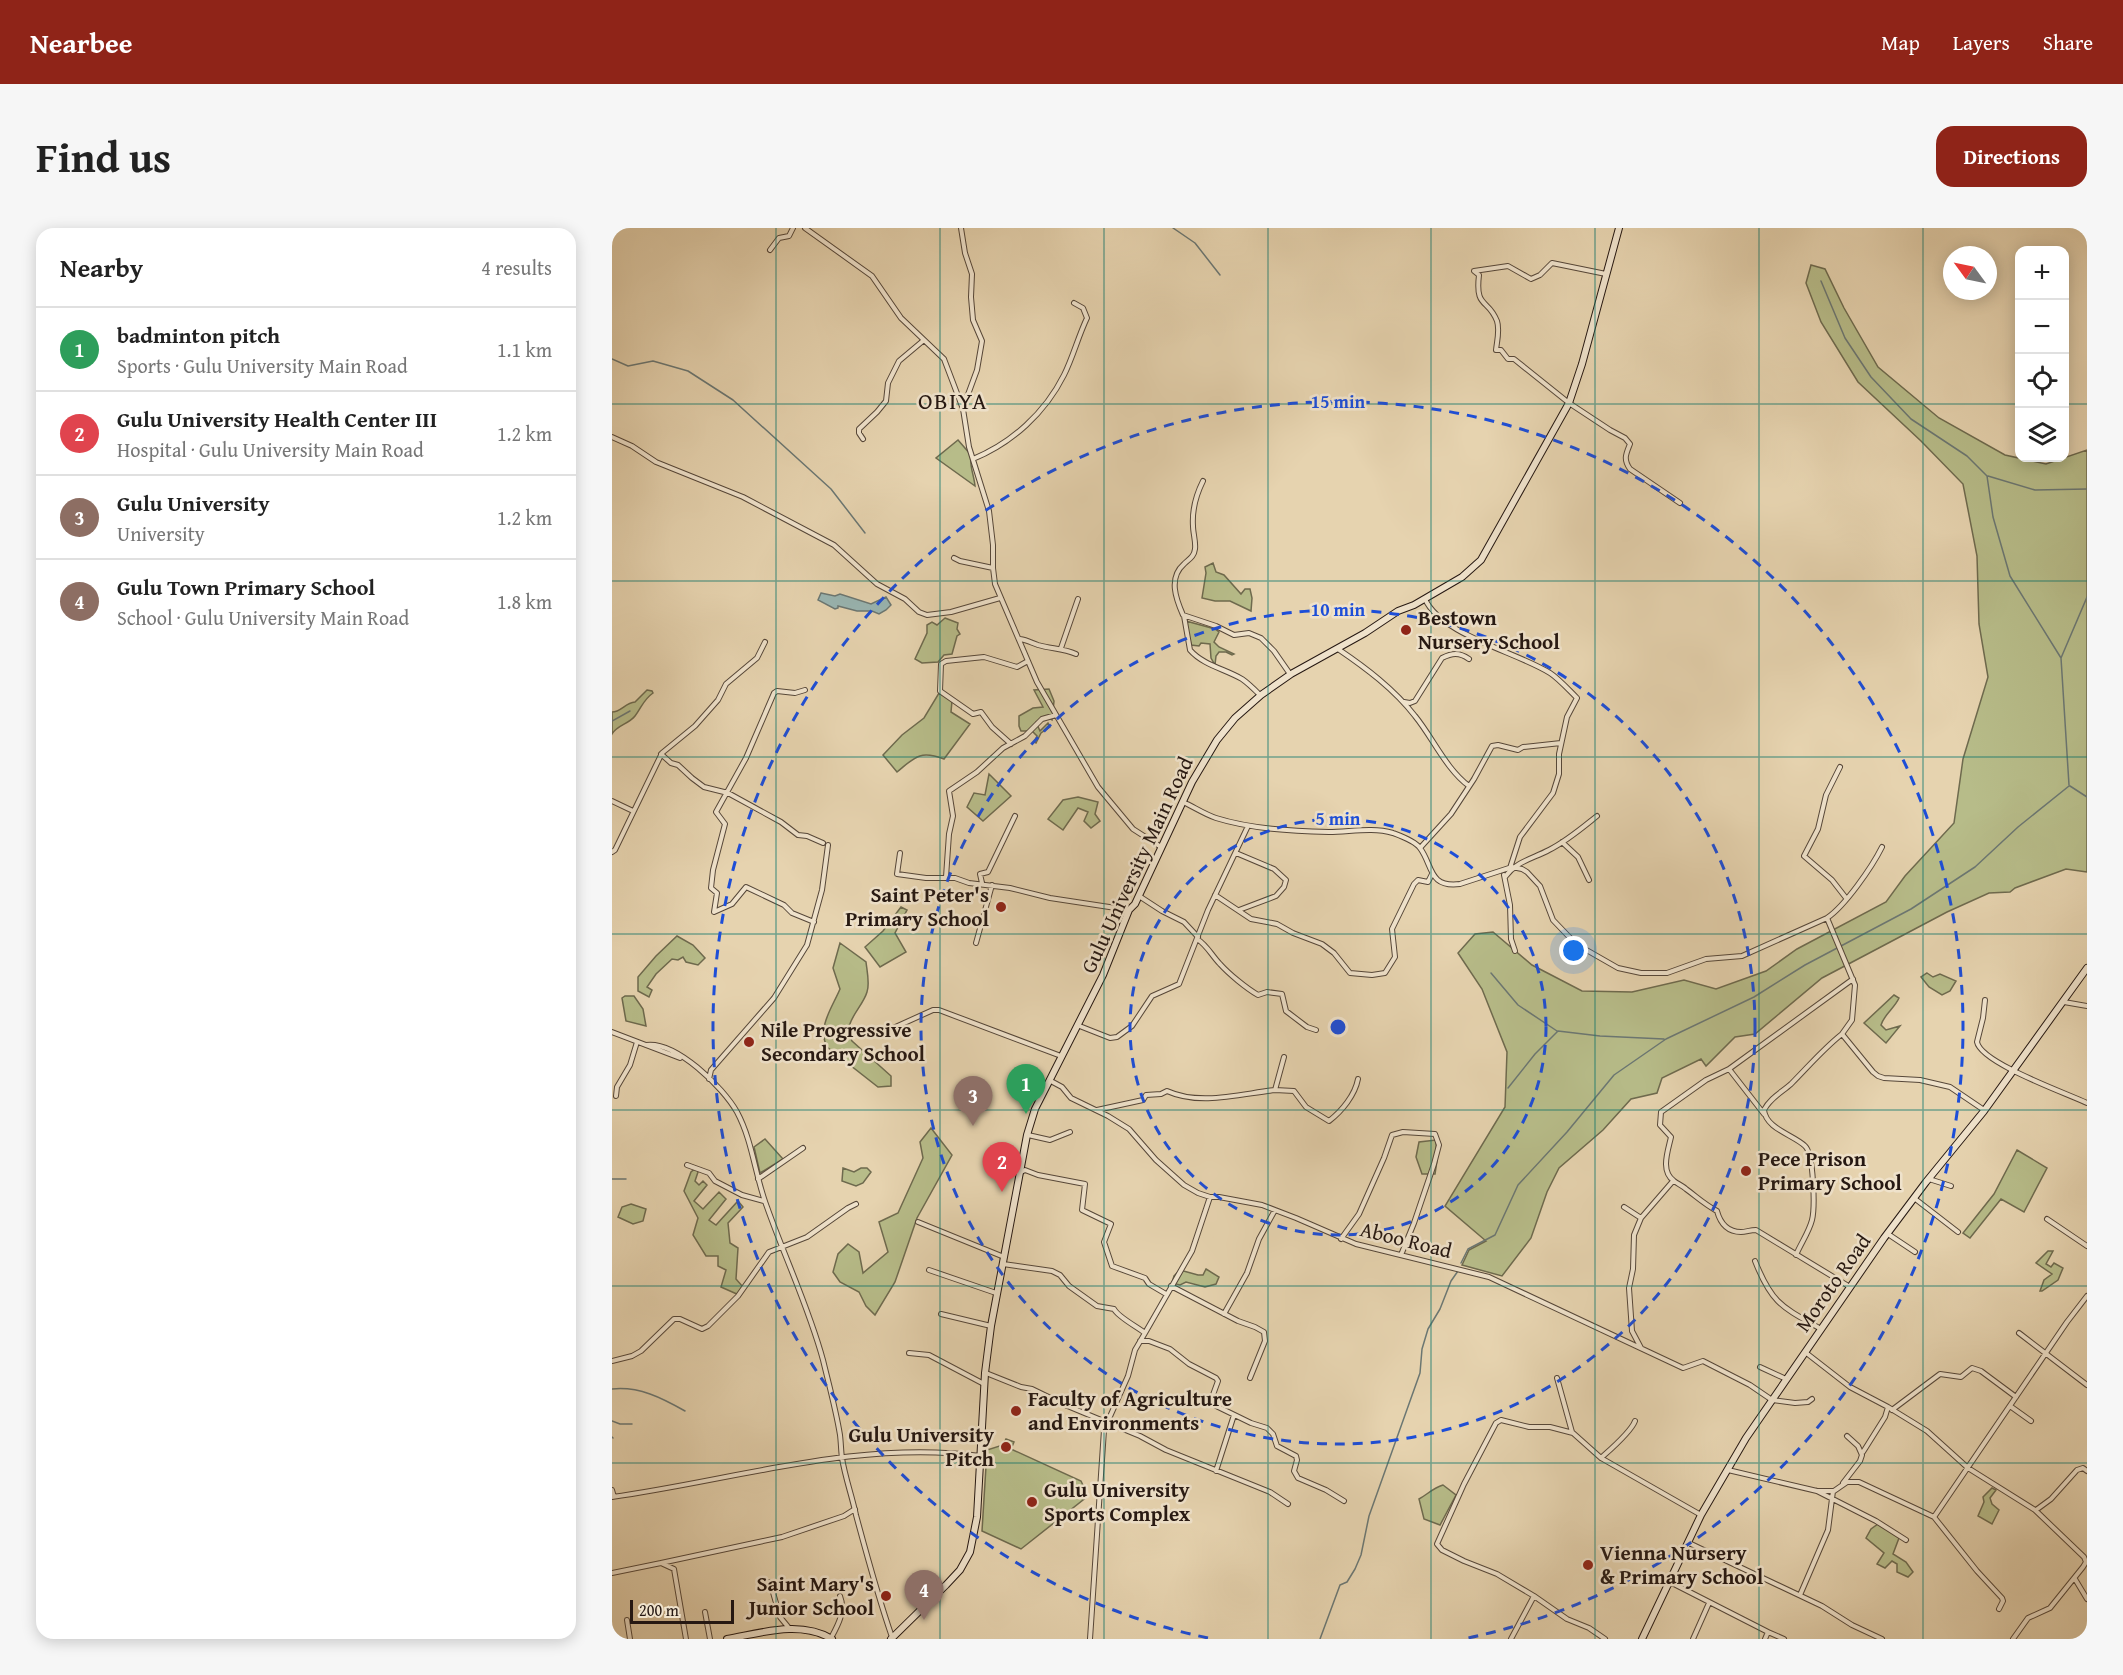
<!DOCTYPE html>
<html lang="en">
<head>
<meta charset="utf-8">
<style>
  body { margin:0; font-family:"Gentium Book Plus",serif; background:#f6f6f6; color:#222 }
  .controls { position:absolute; right:18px; top:18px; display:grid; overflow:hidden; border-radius:12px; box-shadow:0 3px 15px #0003 }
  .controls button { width:54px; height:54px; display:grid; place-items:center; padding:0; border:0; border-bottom:2px solid #e0e0e0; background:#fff; color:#222; font:30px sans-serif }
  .compass { position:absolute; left:1331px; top:18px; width:54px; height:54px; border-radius:50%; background:#fff; box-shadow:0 3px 15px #0003; rotate:303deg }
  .scale { position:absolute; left:18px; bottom:15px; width:104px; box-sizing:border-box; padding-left:6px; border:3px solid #261812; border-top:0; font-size:16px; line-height:21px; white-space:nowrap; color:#261812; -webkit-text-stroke:4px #efe2cb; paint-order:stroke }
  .you { position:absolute; left:962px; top:723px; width:21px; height:21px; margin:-15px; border:4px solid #fff; border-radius:50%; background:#1a73e8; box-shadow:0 0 0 9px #1a73e833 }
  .badge { display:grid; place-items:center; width:39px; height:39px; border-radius:50%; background:#8f2418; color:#fff; font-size:20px; font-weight:700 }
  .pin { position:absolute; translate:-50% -50px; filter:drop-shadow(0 2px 3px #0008) }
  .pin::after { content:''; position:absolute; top:32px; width:21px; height:18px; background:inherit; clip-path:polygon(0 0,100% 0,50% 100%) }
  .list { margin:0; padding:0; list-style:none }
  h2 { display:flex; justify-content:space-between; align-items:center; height:78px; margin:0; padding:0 24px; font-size:26px }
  h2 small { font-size:20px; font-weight:400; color:#767676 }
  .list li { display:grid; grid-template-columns:39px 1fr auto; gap:18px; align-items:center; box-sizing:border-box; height:84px; padding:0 24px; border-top:2px solid #e0e0e0 }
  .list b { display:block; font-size:22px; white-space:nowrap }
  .list p { margin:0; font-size:20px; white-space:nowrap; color:#767676 }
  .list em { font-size:20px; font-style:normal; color:#767676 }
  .icon { flex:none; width:33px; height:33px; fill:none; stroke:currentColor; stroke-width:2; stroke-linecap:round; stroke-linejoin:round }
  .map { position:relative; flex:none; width:1475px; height:1411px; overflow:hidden; border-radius:18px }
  header { display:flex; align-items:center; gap:36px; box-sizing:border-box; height:84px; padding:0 30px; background:#8f2418; color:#fff }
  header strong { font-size:28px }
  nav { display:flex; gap:33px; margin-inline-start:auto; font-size:21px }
  .intro { display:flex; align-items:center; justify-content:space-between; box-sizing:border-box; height:144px; padding:0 36px }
  h1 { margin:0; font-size:42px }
  .button { padding:15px 27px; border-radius:18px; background:#8f2418; color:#fff; font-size:21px; font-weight:700 }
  main { display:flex; gap:36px; padding:0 36px }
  aside { flex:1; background:#fff; border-radius:18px; box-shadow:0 3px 15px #0003 }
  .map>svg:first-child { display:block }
</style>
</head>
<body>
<header>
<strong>Nearbee</strong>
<nav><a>Map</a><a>Layers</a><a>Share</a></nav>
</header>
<div class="intro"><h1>Find us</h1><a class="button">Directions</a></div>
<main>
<aside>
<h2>Nearby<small>4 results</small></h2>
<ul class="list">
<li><span class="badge" style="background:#2e9e5b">1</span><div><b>badminton pitch</b><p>Sports · Gulu University Main Road</p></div><em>1.1 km</em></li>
<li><span class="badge" style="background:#e0444e">2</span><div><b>Gulu University Health Center III</b><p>Hospital · Gulu University Main Road</p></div><em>1.2 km</em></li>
<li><span class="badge" style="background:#8d6e63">3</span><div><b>Gulu University</b><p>University</p></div><em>1.2 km</em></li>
<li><span class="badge" style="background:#8d6e63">4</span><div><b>Gulu Town Primary School</b><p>School · Gulu University Main Road</p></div><em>1.8 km</em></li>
</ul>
</aside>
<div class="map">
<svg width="1475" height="1411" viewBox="0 0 1475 1411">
  <rect width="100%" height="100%" fill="#e6d3af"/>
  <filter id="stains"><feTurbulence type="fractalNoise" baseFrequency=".00333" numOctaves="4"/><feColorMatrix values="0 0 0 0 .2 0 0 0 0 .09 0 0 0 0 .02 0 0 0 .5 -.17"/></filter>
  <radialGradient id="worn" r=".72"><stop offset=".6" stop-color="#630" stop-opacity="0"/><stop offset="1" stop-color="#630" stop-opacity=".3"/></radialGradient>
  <path fill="#b7bc89" stroke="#6e6a4e" stroke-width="1.5" d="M1199,37l14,4 19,39 34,59 61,51 66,37 41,9 41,-14v422l-21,-3 -51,19 -5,4 -21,1 -42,19 -125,66 -67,56 -20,3 -29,29 -5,-7 -39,19 -5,15 -26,6 -28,31 -44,38 -12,24 -16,46 -29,38 -40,-11 7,-15 17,-9 -41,-35 60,-99 2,-55 -25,-63 -24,-36 17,-19 18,-2 39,33 50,26 50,1 52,-12 32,9 50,-18 31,-22 89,-47 19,-26 49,-53 9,-64 25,-82 -9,-53 -2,-68 -14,-72 -42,-43 -63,-59 -37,-60 -15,-39z
    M346,212l13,15c-2,10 3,20 4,31l-39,-28z
    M601,335l3,9 8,3 17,19 4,-5h5l2,9 -1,13 -21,-10h-15l-13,-3 4,-25 -1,-6z
    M333,390l13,5 -1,6 3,5 -3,2 -5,18 -8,1 -6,7 -16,1 -7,-4 12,-26v-8l5,-3 5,3z
    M574,393l29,8 4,3 -5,10 5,5 15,7 -2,1 -6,-3h-7l-3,4 -1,9 -4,-7 -1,-14 -9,-1 -2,3 -8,-1z
    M437,461l5,12 -2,19 -6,-4 -10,6 4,9 8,-8 2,4 -9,6 -5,10 -2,-1 3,-6 -5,-5h-11l-2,-5v-10l14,-8 10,-1 -9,-17z
    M35,462l5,1 1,2c-10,7 -11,14 -18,23 -6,8 -18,9 -23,18v-22c9,0 13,-9 23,-10z
    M327,465l13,8 -1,11 19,12 -26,35c-24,-9 -29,-2 -47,13l-14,-17 19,-20 22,-17z
    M377,546l22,22 -28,25 -16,-14 7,-14 11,2z
    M466,569l20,5 -3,12 5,7 -9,7 -7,-7 4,-9 -10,-4 -15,22 -15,-11 15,-19z
    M289,679l6,3 -12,23 11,19 -26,15 -15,-20 18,-16z
    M65,708l16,9 12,13 -7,7 -12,-3 -3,-5 -5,3 -6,-1 -16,15 -9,13 5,3 -3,7 -11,-6v-14l18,-21z
    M228,715l26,19c1,9 4,22 1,30 -5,17 -26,31 -15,49l39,35v10l-13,1 -51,-40c-10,-20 5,-39 13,-58l-7,-21z
    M1315,745l6,4 7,-3 16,7 -6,10 -8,4 -13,-8 -8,-10z
    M1282,767l5,3c-5,11 -14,15 -18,27l5,5 14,-4 -14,17 -22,-20z
    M13,768h9l9,13 3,17 -20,-5 -4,-23z
    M319,900l21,27 -35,63 -22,64 -20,33 -9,-9 -7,-14 -19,-10 -7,-10 5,-18 10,-10 11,8 4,21 25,-21 -9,-30 19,-9 25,-55 -3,-16z
    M153,911l18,20 -23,14 -6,-26z
    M824,912l1,21 -2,13h-13l-6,-17 3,-15z
    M1405,922l30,18 -23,44 -23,-13 -31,39 -7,-5 31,-39z
    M84,940l2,4 -3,9 4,4 4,-4 4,4 -13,16 9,8 16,-17 7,7 -17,21 7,5 22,-24 5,6 -15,16 2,20 8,5 -2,31 7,8 -4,8 -18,-8 5,-17 -8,-4v-10h-12l-13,-21 5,-17 -14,-27 7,-19z
    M231,940l11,4 7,-4h6l4,4 -8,11 -7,3 -14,-5z
    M19,976l15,5 -3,12 -10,3 -15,-7 4,-10z
    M1436,1023h5l-7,13 5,3 3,-4 9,5 -5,12 -16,11h-2l4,-11 8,-6 -16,-11z
    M594,1041l13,8 -3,7 -11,3 -19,-5 -6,3 -8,-2 2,-7 6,-6 18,5h5z
    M394,1211l8,3 -3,7 70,32 7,15 -67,53 -39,-18 5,-81 16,-5z
    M831,1257l13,10 -16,30 -16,-6 -5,-20c9,-5 14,-11 24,-14z
    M1380,1260l4,2 -6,8 2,6 7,6 -7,14 -14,-8 6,-14 -1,-5z
    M1266,1296l21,14 -6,16 13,8 7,10 -5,5 -11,-5v-8l-5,-3 -7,7 -8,-4 7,-11 -18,-15 5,-9z"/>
  <path fill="#99b6b3" stroke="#6b7773" stroke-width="1.5" d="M209,365l14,3 5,-2 31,10 15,-7 5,8 -5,5 -7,4 -7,-3h-15l-19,-5v2l-3,1 -17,-9z"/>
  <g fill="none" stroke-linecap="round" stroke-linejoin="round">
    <path stroke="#6b7773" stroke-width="1.5" d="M561,0l22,15 25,32
      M1209,53l24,57 26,39 40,42 56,37 20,20 6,41 17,59 51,82
      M0,131l16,7 25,-5 35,10 45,29 98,89 34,44
      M1376,248l47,14 52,-1
      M0,493l18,-10
      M1457,557l-8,-127 26,-61
      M1458,558l17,11
      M879,745l27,32 39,26
      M896,860l27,-34 23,-23 42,5 64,3
      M0,951h14
      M849,1035l7,-14 27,-14 23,-50 49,-53 47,-57 52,-36 88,-42 51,-32 106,-56 64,-42 43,-40 51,-41
      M0,1161c27,-3 50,9 73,22
      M0,1193l8,3h12
      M0,1209l1,1
      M708,1411l20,-54 7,-3 8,-13 6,-14 8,-39 51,-143 2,-24 6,-20 12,-20 11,-28 7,-10"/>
    <defs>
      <path id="street" d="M193,0l67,48 29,42 43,41 19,50 6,38 20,64 4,34v23l2,16 42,98 61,105 35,42 28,18
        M349,0l4,25 7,21 -1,23 2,23 9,21 -5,29 -14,38
        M158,22l9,-12 10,-2 4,-8
        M994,46l-54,-11 -12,12 -9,4 -23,-13 -34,5 5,4c-4,34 9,23 18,46 3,9 0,20 -1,29h5l7,9h6l55,44 41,27 15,8 5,6c-4,10 -7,15 0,25l50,34
        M0,209l20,9 24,16 87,35 91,48 43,39 28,15 14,13 8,3 24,-3 49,-14
        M251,211l-4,-6v-4l18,-17 9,-11 2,-18 11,-22 25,-21
        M361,231c39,-16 72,-46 91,-84 9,-18 14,-38 23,-57l-4,-10 -9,-5
        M591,253c-7,14 -11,30 -10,45 0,7 3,16 2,23 -1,8 -6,10 -11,15 -16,14 -8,35 -1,51l33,11 18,9 15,-2 12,5 13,13 16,23
        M342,330l6,3 33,7
        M813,371c16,36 92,53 125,74 8,5 17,15 27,25l-10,19 -8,37v20l-6,19 -33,44 -10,31
        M572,388l6,34c13,15 35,19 52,29 6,4 12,10 18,16
        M408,411c7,1 12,4 18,6 13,4 25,3 38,9
        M449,420l17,-49
        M726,421c28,19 56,40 77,67 18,22 31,53 54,70
        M193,462l-10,3 -18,-2 -3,2 -28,65 -30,54 9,12 -12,46 -2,18 6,5 -3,19 18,-8 14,-17 38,18 8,8 22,9
        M792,474l6,1 5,-2 27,-43c10,-5 17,-6 27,1
        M399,516l-19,-17 -11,-15 -8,2 -33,-23 1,-27 5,-3 38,-4 33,10 11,-6
        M49,526l10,9 7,2 14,13 12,9 24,6 53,29 17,13 9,1 16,7
        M1228,539l-14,28 -8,34 -14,27 28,24 14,18
        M0,573l21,10
        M571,574c11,5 21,12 33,16 35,11 76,13 113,14 21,0 43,-5 64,1 8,3 22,8 27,15 13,17 8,40 40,36l52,-17 10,2 5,3 13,14 13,34 23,24 42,24 23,5h26l39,-14 36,-3 85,-38c18,-12 45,-51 55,-71
        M950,614l16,15 11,23
        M808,620l31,-34 23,-35 18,-33 6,-1 20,5 5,-3 38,-4
        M0,624l3,-2 47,-97 33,-27 23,-26 8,-16 31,-26 8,-16
        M288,625l-3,21 29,4h29l14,5 41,5 40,10 79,12
        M624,625l38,16 12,11 -2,7 -8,9 -37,14
        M892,647l6,30 1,34 4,12
        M334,649l3,-43 4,-18 -4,-25 28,-19 26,-24 22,-12 17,-17 14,-4
        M893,649c12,-16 27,-18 44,-27 18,-9 33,-22 48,-34
        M370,655l-2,-9 8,-2 27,-56
        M603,667l36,24 26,5 16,9 29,11 12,9 16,20 22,2 13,-2 10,-16 -3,-28 22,-45 4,-4 10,2 4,-8
        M527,668l23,15 22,11 14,15
        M1215,690l28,67 -3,35 -10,14 31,38 5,4 6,2 36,2 30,7 34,23
        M585,711c10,6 15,17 23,25 9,10 26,24 38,31l9,-3 15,2 4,17 21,16 9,3
        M364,715l16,-58
        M1373,772l-2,18 -6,24c4,21 89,51 110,61
        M1452,774l23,4
        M465,797l33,13 7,-1 15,-11 20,-30 27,-12 29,-74 40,-84
        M279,801l42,-19h6l122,46
        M0,804l68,26
        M34,817c30,-4 77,42 91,67 16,30 18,64 30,95 18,51 42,101 56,153 6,25 13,50 17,75 1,8 1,16 2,23 3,19 10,38 14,57 11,41 22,82 36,122
        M1117,841l124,-90
        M97,851l2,-9 63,-72 33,-53 15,-55 6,-45
        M437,852l13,7 9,11 37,18 21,13 27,31 28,25 14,8 12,4h9l43,8 34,13 60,26 133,33 194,91 20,-7 47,24 22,15 23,3 13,-1 4,-3
        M663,862l9,-33
        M4,868l1,-9 13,-22 7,-23
        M485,882l46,-10 3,-5 15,-1 6,-3c33,15 73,3 108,-1l19,1 12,16 23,14c13,-10 26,-26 29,-42
        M1152,886l-35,-45 -23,11 -45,32 -1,13 11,12c-3,14 -11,34 3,44 4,3 9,5 12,8 11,8 18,15 31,22 3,11 9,21 24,21 5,0 9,-2 15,-2l94,57
        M416,907l22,5 20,-8
        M75,937l22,8 6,8 27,14 22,6
        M407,945l6,-3 13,5 47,9 -3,26 29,14 -7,18 8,24 33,12 4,6 17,10
        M146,951l45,-31
        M1317,951l22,7
        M1302,970l44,34
        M1012,979l17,11
        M1435,991l40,27
        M306,994l86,35
        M1276,1006l27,18
        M729,1011l18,-25 25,-56 8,-23 11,-3 32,2 4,11 -5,19 -20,59 -13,32
        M1184,1027c5,-12 13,-23 16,-35 3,-12 2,-66 -7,-74 -11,-11 -39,-17 -41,-36 6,-12 18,-18 27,-26 17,-17 32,-35 51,-50
        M1143,1033c17,43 27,46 66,68
        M391,1036l49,7 8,4 9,11 28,20 17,3c4,8 22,17 31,24l-10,17 -7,26 -24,54 -14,209
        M317,1042l67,23
        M559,1058l67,35 17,6 9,5 1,9 -15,37
        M329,1086l50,12
        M612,1086l23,-41 12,-34 16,-29
        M533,1105l47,-82 18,-54
        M1407,1105l68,52
        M528,1113h9l21,8 19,15 27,14 2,3 -8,22 41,20 16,5 6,6 4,12 19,10 1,4 -3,11 4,7 28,12 18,11
        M1029,1120l-9,-17 -3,-43 4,-19 1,-34 7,-17 32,-37
        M1193,1124l45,35 38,20 39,24 41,37 67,42 49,47 2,5 -3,5 -33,41 -22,10 -15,21
        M297,1125l20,2 55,29
        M0,1133l20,-5 9,-5 33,-32h6l22,10 6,-3 30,-30 31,-44 38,-15 41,-29 8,-4
        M1148,1139l26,12
        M374,1145l35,14 11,2 33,16 75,31 26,14 104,42 18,12
        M945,1150l15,54
        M1398,1178l21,15
        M1280,1182l48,-36 21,3 11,-9 9,3 35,26
        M1251,1224l22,-35 3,-10
        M989,1230c10,-9 30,-26 34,-37
        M1116,1242l89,21h17l13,-9h12l75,35 43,54 25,27 1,3 -4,8
        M604,1243l18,-56
        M1231,1255l17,-22 2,-6 -4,-9 -11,-10
        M0,1262l2,7
        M1205,1263l59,30 30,19
        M0,1269c122,-17 244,-57 368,-41
        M1424,1282l15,-11 26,-29 6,-2 4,3
        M1322,1289l133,-195 20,-26
        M1077,1315l133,63 30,19 30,14
        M49,1335l121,-26 62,-21 11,-7
        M0,1345l49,-10 13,6 12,70
        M1463,1351l12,20
        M158,1354l10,35 9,11
        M1058,1354l98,50 -3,7
        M1188,1367l28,-65 5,-39
        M93,1384l5,27
        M15,1392l3,19
        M1156,1404l16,7
        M219,1410c7,-13 15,-27 9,-42
        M899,1411l23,-43
        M993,1411l-16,-11 -22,-9 -33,-23 -37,-22 -33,-13 -22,-11 -5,-6 27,-60 32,-61 5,-3 28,7h21l23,6 28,25 100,57
        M1081,1411l16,-36"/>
      <path id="secondary" d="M115,1411c34,-6 73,-19 105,0
        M279,1411l55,-54 14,-15 10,-18 7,-35 8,-144 6,-47 36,-191 8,-26 68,-134 26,-65 6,-6 57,-122 25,-42 18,-22 26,-23 30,-21 74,-41 33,-22 16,-6 48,-28 19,-17 88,-157 13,-39 37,-136
        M1030,1411l59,-124 45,-77 138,-200 42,-56 58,-71 103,-143"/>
    </defs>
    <use href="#street" stroke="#564739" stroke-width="6"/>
    <use href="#secondary" stroke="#261812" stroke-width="8"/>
    <use href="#street" stroke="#efe2cb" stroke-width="4"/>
    <use href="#secondary" stroke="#efe2cb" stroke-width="6"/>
  </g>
  <path fill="none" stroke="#0f766e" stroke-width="1.5" stroke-opacity="0.55" d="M164,0v1411M328,0v1411M492,0v1411M656,0v1411M819,0v1411M983,0v1411M1147,0v1411M1311,0v1411M0,176h1408M1452,176h23M0,353h1475M0,529h1475M0,706h1475M0,882h1475M0,1058h1475M0,1235h1475"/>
  <g fill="none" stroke="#1d4ed8" stroke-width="3" stroke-dasharray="10 8">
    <circle cx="726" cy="799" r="208"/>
    <circle cx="726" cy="799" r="417"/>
    <path d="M596 1410A625 625 0 1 1 856 1410"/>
  </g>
  <g fill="#8f2418" stroke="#efe2cb" stroke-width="2">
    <circle cx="794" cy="402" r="6"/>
    <circle cx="389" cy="679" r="6"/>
    <circle cx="137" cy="814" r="6"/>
    <circle cx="1134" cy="943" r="6"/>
    <circle cx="404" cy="1183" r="6"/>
    <circle cx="394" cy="1219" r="6"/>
    <circle cx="420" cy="1274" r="6"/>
    <circle cx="976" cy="1337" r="6"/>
    <circle cx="274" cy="1368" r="6"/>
  </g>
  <g text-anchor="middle" stroke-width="5" stroke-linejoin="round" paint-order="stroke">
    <g font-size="21" font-weight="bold" fill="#261812" stroke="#efe2cb" text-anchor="start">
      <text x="806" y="397">Bestown<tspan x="806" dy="24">Nursery School</tspan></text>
      <text x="377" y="674" text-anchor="end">Saint Peter's<tspan x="377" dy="24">Primary School</tspan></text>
      <text x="149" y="809">Nile Progressive<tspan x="149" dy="24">Secondary School</tspan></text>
      <text x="1146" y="938">Pece Prison<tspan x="1146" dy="24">Primary School</tspan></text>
      <text x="416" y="1178">Faculty of Agriculture<tspan x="416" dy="24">and Environments</tspan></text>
      <text x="382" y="1214" text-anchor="end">Gulu University<tspan x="382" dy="24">Pitch</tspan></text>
      <text x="432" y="1269">Gulu University<tspan x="432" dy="24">Sports Complex</tspan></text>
      <text x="988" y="1332">Vienna Nursery<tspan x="988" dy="24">&amp; Primary School</tspan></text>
      <text x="262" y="1363" text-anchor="end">Saint Mary's<tspan x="262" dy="24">Junior School</tspan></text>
    </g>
    <g font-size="21" fill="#261812" stroke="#efe2cb">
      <text transform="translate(525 637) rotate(-65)" y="7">Gulu University Main Road</text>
      <text transform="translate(794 1012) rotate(14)" y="7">Aboo Road</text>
      <text transform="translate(1221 1055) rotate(-55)" y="7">Moroto Road</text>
    </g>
    <g font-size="24" letter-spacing="1.5" fill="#261812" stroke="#efe2cb">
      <text x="341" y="181">OBIYA</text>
    </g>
  </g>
  <circle cx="726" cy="799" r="9" fill="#1d4ed8" stroke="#efe2cb" stroke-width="3"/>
  <g font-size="18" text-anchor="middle" font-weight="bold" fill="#1d4ed8" stroke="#efe2cb" stroke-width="5" stroke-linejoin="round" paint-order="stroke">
    <text x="726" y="180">15 min</text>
    <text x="726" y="388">10 min</text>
    <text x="726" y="597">5 min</text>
  </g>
  <rect width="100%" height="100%" filter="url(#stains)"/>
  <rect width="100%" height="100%" fill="url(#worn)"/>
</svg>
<div class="controls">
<button>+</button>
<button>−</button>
<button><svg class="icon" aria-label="locate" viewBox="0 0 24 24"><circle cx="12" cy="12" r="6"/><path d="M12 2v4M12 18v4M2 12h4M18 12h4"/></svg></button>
<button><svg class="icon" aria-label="layers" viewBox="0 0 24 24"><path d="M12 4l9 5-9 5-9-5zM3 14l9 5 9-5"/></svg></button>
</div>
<svg class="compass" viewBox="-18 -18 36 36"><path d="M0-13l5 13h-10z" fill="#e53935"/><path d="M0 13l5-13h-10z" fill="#767676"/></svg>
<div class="scale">200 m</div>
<div class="you"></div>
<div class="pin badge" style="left:414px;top:886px;background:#2e9e5b">1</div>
<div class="pin badge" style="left:390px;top:964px;background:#e0444e">2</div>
<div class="pin badge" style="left:361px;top:898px;background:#8d6e63">3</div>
<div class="pin badge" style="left:312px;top:1392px;background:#8d6e63">4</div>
</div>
</main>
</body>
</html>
